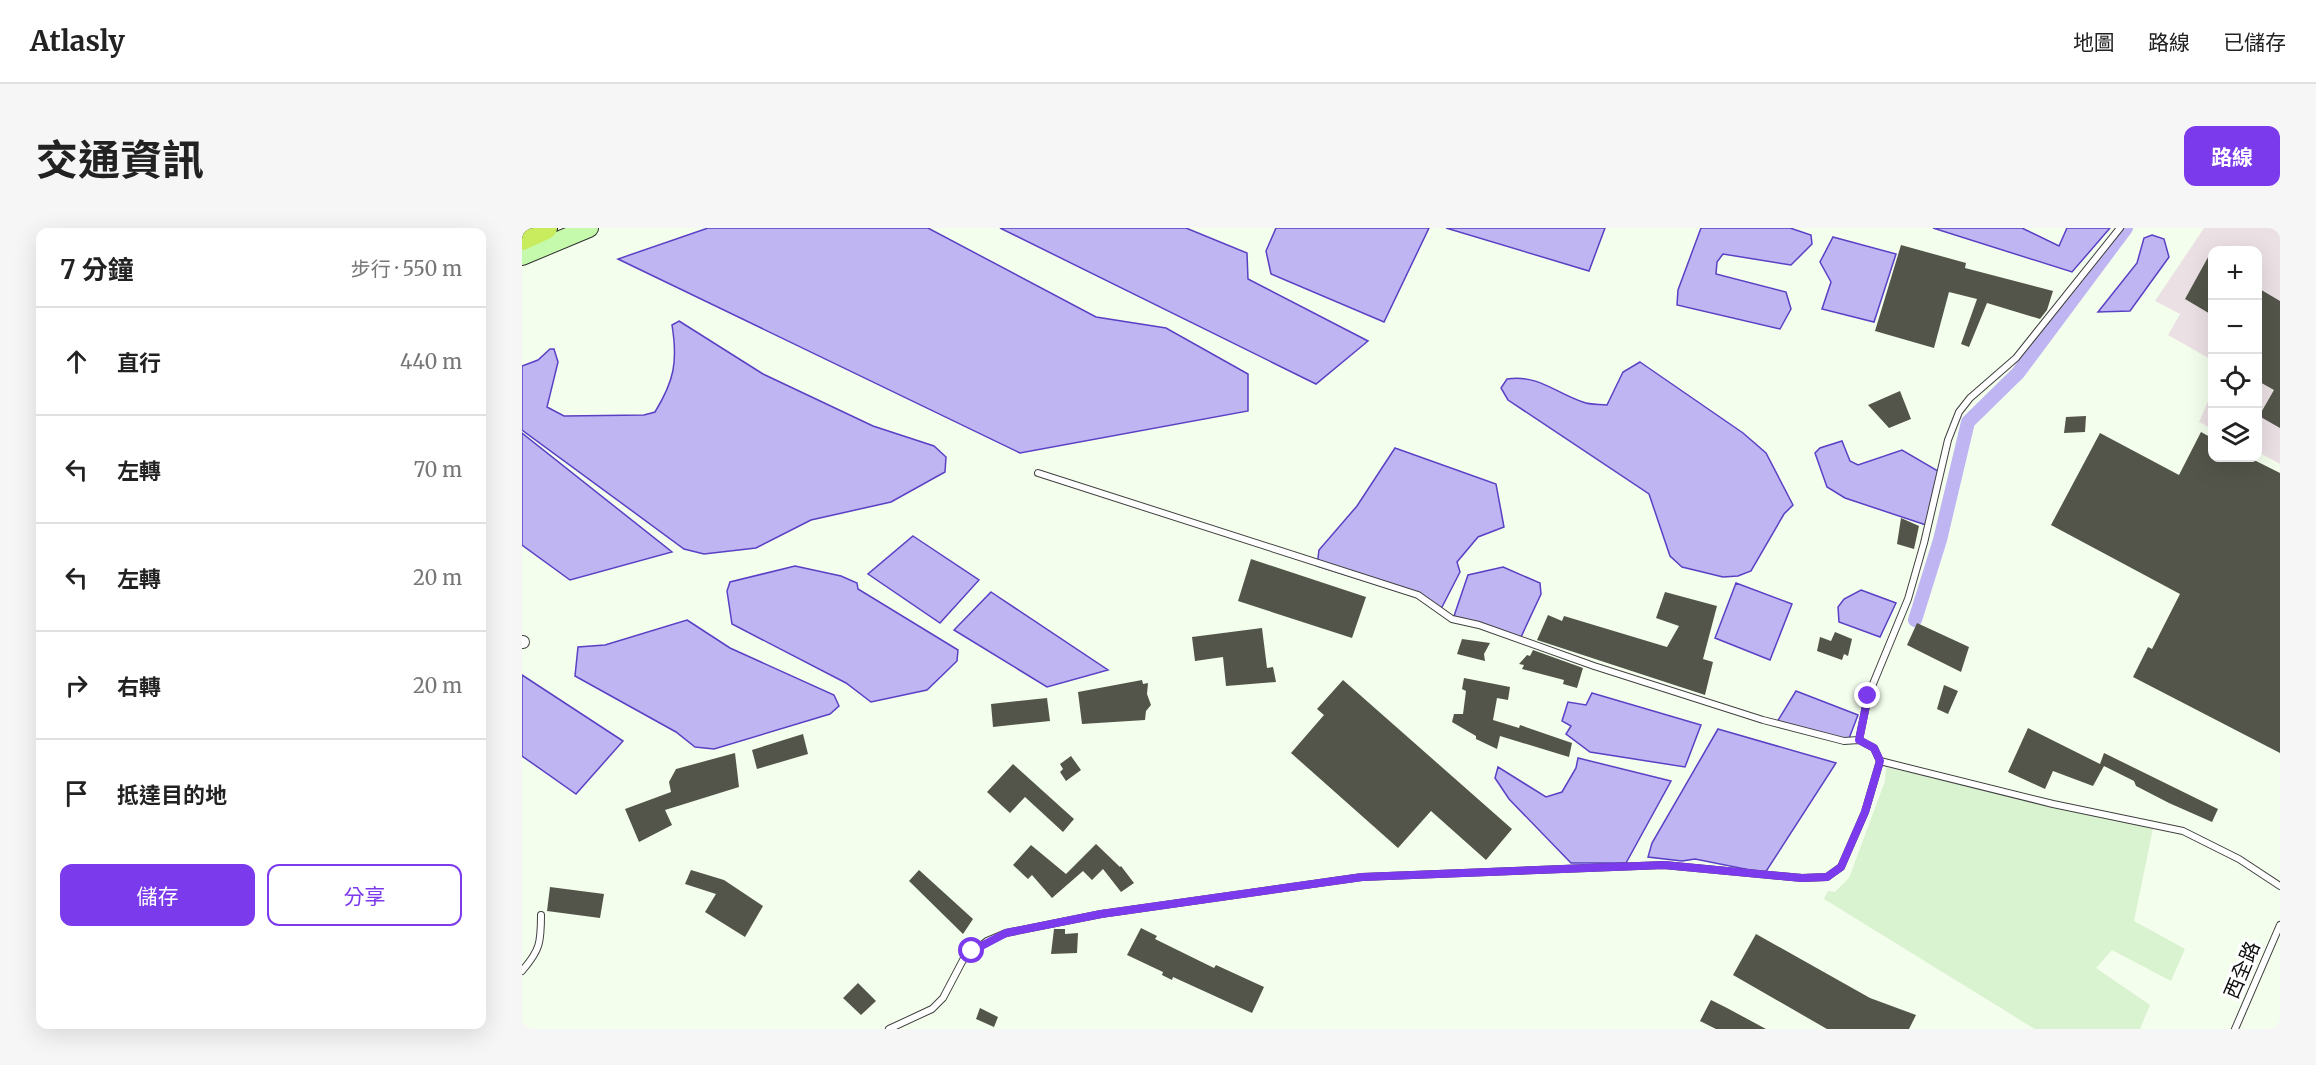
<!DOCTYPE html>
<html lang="zh-TW">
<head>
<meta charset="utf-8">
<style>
  body { margin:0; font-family:Merriweather,"Noto Sans TC",serif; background:#f6f6f6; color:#222 }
  .controls { position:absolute; right:18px; top:18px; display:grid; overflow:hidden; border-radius:12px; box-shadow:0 6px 24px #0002 }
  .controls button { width:54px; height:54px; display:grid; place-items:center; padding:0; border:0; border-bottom:2px solid #e0e0e0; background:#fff; color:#222; font:30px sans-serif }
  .stop { position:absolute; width:18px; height:18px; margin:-14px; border:4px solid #7c3aed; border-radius:50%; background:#fff }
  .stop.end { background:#7c3aed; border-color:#fff; box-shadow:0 2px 6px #0008 }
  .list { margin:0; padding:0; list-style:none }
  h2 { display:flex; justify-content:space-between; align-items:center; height:78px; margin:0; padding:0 24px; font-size:26px }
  h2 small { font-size:20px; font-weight:400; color:#767676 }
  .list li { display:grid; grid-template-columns:39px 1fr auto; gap:18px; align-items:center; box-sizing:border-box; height:108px; padding:0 24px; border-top:2px solid #e0e0e0 }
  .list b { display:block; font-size:22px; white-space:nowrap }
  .list em { font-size:20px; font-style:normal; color:#767676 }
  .actions { display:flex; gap:12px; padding:18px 24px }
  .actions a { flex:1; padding:14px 0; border:2px solid #7c3aed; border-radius:12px; text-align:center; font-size:21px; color:#7c3aed }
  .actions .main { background:#7c3aed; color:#fff }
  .icon { flex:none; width:33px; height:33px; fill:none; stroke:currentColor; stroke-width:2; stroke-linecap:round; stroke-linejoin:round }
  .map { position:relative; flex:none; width:1758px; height:801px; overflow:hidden; border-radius:12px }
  header { display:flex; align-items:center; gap:36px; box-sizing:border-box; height:84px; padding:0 30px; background:#fff; border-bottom:2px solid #e0e0e0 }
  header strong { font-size:28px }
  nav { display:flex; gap:33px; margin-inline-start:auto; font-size:21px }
  .intro { display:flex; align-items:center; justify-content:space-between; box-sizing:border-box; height:144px; padding:0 36px }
  h1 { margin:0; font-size:42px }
  .button { padding:15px 27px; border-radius:12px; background:#7c3aed; color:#fff; font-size:21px; font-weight:700 }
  main { display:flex; gap:36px; padding:0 36px }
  aside { flex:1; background:#fff; border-radius:12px; box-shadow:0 6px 24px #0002 }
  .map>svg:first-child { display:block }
</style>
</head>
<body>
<header>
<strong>Atlasly</strong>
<nav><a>地圖</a><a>路線</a><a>已儲存</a></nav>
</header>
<div class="intro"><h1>交通資訊</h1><a class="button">路線</a></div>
<main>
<aside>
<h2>7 分鐘<small>步行 · 550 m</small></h2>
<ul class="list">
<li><svg class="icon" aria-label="ahead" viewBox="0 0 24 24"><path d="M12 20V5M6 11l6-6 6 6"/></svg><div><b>直行</b></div><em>440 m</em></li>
<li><svg class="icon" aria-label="left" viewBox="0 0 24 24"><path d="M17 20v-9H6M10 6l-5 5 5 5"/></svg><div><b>左轉</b></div><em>70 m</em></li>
<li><svg class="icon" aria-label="left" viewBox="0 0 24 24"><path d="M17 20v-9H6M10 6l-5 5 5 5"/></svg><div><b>左轉</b></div><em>20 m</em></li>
<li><svg class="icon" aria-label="right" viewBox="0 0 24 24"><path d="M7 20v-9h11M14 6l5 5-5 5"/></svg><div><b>右轉</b></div><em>20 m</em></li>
<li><svg class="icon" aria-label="arrive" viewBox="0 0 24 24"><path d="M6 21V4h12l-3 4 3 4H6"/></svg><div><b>抵達目的地</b></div></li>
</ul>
<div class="actions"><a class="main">儲存</a><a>分享</a></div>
</aside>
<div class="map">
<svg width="1758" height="801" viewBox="0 0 1758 801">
  <rect width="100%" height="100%" fill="#f4feed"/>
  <path fill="#ebe1e4" d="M1682,0h76v236l-22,-12v-202h-46v110l-44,-25 12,-21 -25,-13z
    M1690,164v37l-13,-7z"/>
  <path fill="#d9f2cf" d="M1364,539l267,61 -19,93 51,28 -14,32 -59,-31 -16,18 54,37 -10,24h-105l-211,-130 4,-8 7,1 14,-14 36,-97z"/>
  <path fill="#bfb5f2" stroke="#5a40c5" stroke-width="1.5" d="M186,0h220l168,89 70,11 82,46v37l-228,42 -402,-194z
    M478,0h186l61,25 1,26 120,62 -52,43z
    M754,0h153l-45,94 -113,-48 -5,-23z
    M924,0h159l-16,43z
    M1179,0h89l21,7 1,9 -21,21 -68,-11 -6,8 -1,12 70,18 5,17 -11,20 -103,-24 1,-15z
    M1411,0h89l37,18 8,-18h43l-38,44z
    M1630,7l12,4 5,18 -39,54 -32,1 39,-49 7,-25z
    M1311,9l63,17 -22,68 -52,-13 9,-27 -11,-20z
    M157,93l84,53 110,52 61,20 12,11 -1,15 -54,30 -80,18 -55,28 -52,6 -20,-5 -162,-119v-64l16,-6 12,-11h4l4,13 -11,45 17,9 80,-1 11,-3c19,-31 23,-50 17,-87z
    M1118,134l103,71 23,20 27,52 -9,9 -33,57 -13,5 -15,1 -41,-10 -12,-11 -21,-62 -141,-94 -7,-12 6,-9c30,-5 49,14 76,23 7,3 16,2 24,3l16,-33z
    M0,205l150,119 -102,28 -48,-35z
    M1320,213l8,20 8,4 44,-15 36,21 -12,54 -81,-27 -18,-11 -12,-34 5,-5z
    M873,220l101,36 8,43 -26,10 -21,25 3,10 -19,37 -15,-9 -109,-34 2,-16 38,-44z
    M391,308l66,44 -39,43 -72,-49z
    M273,338l46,10 16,7 1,6 100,61 -1,11 -30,29 -56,12 -25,-19 -114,-59 -5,-33 3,-9z
    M981,339l37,16 1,11 -20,43 -67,-21 14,-41z
    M1214,355l56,21 -22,56 -55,-22z
    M1339,362l35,13 -16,34 -41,-15 -1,-15 6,-8z
    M469,364l117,78 -61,17 -93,-57z
    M165,392l43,28 104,47 5,11 -9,8 -116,35 -19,-2 -19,-15 -101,-56 3,-29 27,-2z
    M0,447l101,66 -47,53 -54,-38z
    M1274,463l62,24 -10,26 -71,-19z
    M1070,465l109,32 -16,42 -95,-15 -24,-18 5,-8 -9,-5 6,-19 18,3z
    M1196,501l118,34 -71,110 -70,-14 -13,2 -34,-4 4,-14z
    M1056,530l93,23 -45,82h-55l-62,-64 -14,-21 3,-11 48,30 16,-5 14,-24z"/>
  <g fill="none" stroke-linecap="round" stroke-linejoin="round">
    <path stroke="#bfb5f2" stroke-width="14" d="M1393,392l25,-80 28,-118 50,-49 108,-145"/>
  </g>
  <path fill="#53554a" d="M1379,17l65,18 -1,5 88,23 -6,19 -7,9 -53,-16 -18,44 -8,-3 16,-45 -28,-7 -15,56 -59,-17z
    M1690,22v65l-27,-16z
    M1736,60l22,13v127l-21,-12 15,-26 -16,-9z
    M1378,163l11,28 -22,9 -21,-23z
    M1564,188l-1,16 -21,1 2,-16z
    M1679,204l11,6v20h38l30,15v280l-147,-76 15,-30 4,2 28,-55 -129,-69 49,-92 79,42z
    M1379,290l18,8 -5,23 -17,-5z
    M729,331l115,38 -14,41 -114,-37z
    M1143,364l52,14 -14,53 10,3 -8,33 -168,-55 11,-25 14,6 2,-5 103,31 12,-21 -23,-8z
    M1395,395l52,24 -8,25 -54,-27z
    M740,400l5,40 6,-1 3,15 -50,4 -3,-29 -28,4 -3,-24z
    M1313,404l17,7 -4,17 -4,-2 -2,6 -25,-9 3,-14 11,4z
    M940,411l28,4 -6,11 1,7 -28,-7z
    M1011,422l50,18 -6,20 -14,-4 1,-4 -42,-11 2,-4 -5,-1 8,-9 3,1z
    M942,450l46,9 -2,13 -11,-2 -4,22 26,8 1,-3 52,18 -3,14 -69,-21 -3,13 -21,-10v-3l-24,-14 2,-8h9l3,-23 -4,-2z
    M620,452l1,4 5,-1 -1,11 4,11 -5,6 -1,9 -63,4 -4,-32z
    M821,452l169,149 -26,31 -55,-49 -33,37 -107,-95 33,-38 -7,-6z
    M1422,457l14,6 -10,23 -11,-5z
    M525,470l3,23 -57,6 -2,-23z
    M1506,500l76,38 -11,20 -40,-15 -8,18 -37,-17z
    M281,506l5,20 -51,15 -5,-19z
    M213,525l4,34 -74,23 7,15 -33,17 -14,-33 46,-17 -2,-10 7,-13z
    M1582,525l114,56 -6,13 -43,-19 -33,-17 -2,-5 -34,-17z
    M549,528l10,14 -15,11 -6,-9 3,-3 -3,-5z
    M491,536l61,55 -11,13 -38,-35 -15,16 -23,-21z
    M574,616l24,23 1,-1 13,17 -13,9 -18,-23 -11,11 -9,-9 -31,27 -20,-23 -4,4 -15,-14 18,-20 35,29z
    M169,642l33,10 39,26 -18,31 -40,-25 11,-18 -31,-10z
    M397,642l54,49 -10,15 -54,-53z
    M28,659l54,7 -4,24 -53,-7z
    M619,700l16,8 -2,3 59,29 2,-3 48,22 -12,26 -79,-36 -1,3 -10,-5 1,-3 -36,-17z
    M532,701h11v5l13,-1 -1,20 -26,1z
    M1234,706l114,64 46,17 -7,14h-82l-94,-54z
    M336,755l18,18 -15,14 -18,-17z
    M1189,772l16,8 39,21h-50l-16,-8z
    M458,780l18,9 -4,10 -18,-8z"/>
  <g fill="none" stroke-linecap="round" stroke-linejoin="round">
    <defs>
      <path id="lane" d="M1337,512l9,-44 40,-97 16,-56 24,-103 11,-28 11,-14 46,-40 104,-130
        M1358,533l173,43 130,27 56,28 41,27
        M0,743c18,-21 19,-28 19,-56
        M367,801l43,-20 11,-11 20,-38 24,-19 19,-8 95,-19 261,-37 302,-12 138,13 25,-1 14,-10 24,-55 15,-51 -6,-13 -15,-8 -15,1 -81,-21 -169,-54 -115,-41 -27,-6 -34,-24 -380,-122
        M1713,801l45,-104"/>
      <path id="street" d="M0,414h1"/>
      <path id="secondary" d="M0,28l67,-28"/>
      <path id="highway" d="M0,11l24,-11"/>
    </defs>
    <use href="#lane" stroke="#404040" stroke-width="8"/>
    <use href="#street" stroke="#404040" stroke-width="14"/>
    <use href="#secondary" stroke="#2f2f2f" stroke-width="20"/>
    <use href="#highway" stroke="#1e1e1e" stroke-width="24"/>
    <use href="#lane" stroke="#fff" stroke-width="6"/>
    <use href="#street" stroke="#fff" stroke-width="12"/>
    <use href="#secondary" stroke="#c5faac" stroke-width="18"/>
    <use href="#highway" stroke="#c8ec5d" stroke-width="22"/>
  </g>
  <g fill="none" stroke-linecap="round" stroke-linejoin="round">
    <path stroke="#7c3aed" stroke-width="8" d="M450,723l34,-18 95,-19 261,-37 302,-12 138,13 25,-1 14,-10 24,-55 15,-51 -6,-13 -15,-8 9,-44"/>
  </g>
  <g text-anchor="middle" stroke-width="6" stroke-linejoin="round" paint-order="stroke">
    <g font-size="20" fill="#0d0d0d" stroke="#fff">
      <text transform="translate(1720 742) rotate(-67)" y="7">西全路</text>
    </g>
  </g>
</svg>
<div class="controls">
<button>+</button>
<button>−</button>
<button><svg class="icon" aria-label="locate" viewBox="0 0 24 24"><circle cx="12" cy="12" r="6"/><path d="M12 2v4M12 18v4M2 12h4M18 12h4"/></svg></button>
<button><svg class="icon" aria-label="layers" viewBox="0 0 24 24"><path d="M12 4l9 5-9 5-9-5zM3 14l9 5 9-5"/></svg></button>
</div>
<div class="stop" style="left:450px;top:723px"></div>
<div class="stop end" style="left:1346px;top:468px"></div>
</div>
</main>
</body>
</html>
